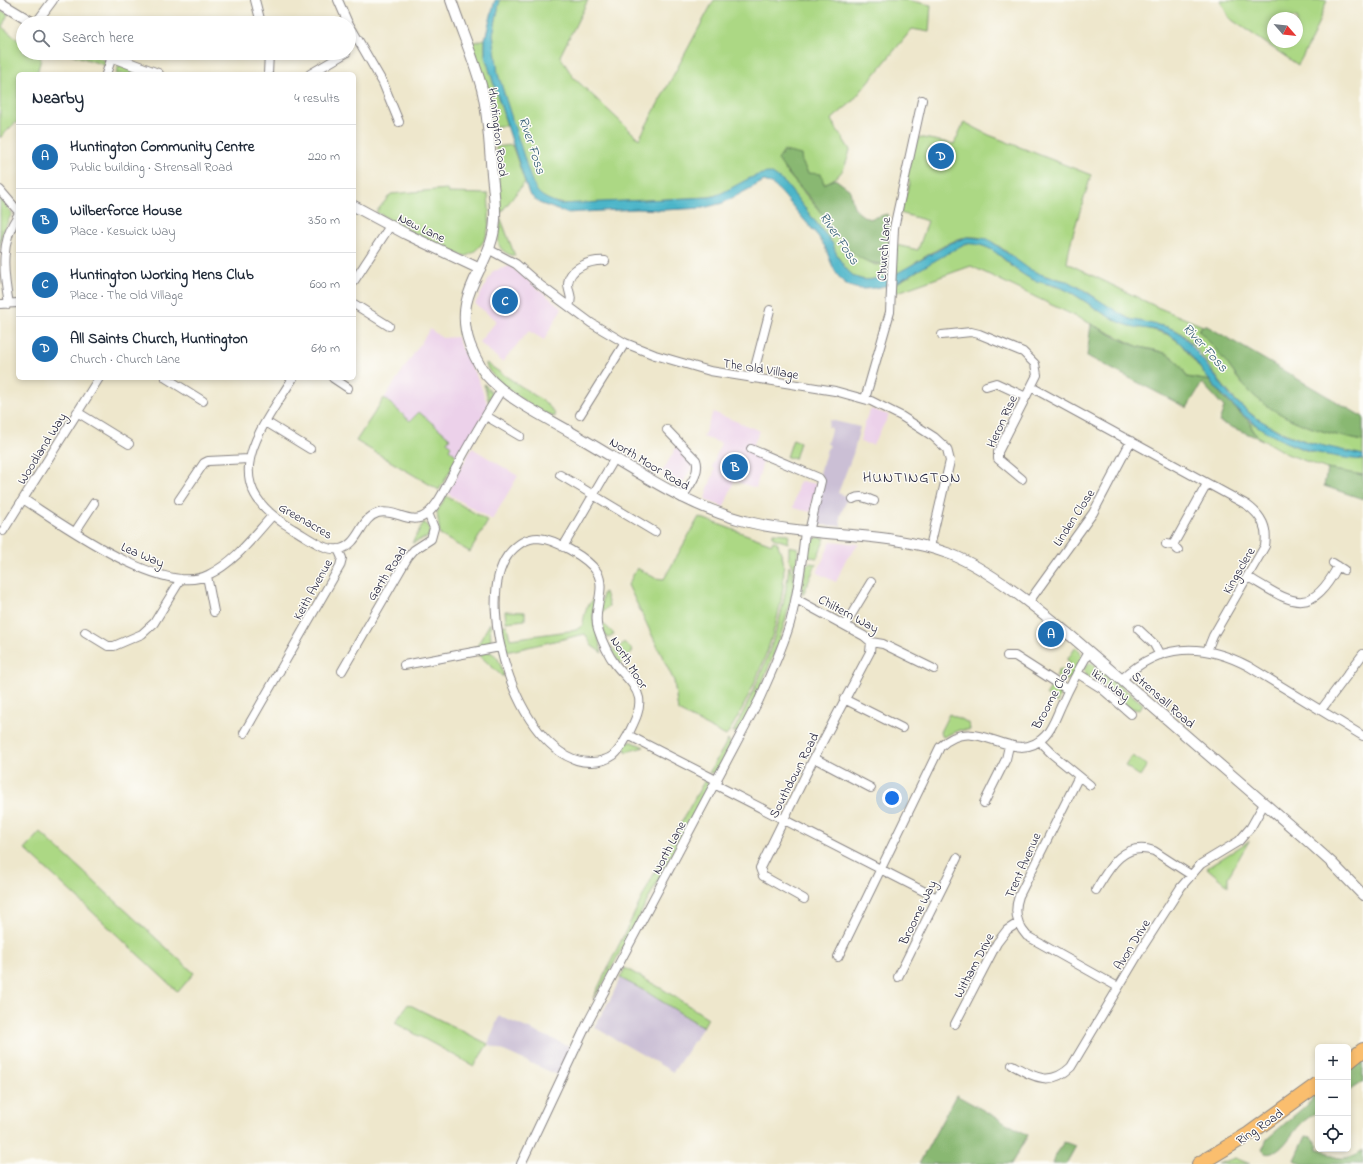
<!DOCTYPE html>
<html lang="en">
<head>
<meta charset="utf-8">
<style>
  body { margin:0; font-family:"Indie Flower",sans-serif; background:#f6f6f7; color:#1f2937 }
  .controls { position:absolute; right:12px; bottom:12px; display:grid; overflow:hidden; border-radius:6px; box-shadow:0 2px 6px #0003 }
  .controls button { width:36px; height:36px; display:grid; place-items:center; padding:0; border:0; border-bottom:1px solid #e0e1e3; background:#fff; color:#1f2937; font:20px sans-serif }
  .compass { position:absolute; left:1267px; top:12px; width:36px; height:36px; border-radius:50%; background:#fff; box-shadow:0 2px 6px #0003; rotate:118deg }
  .you { position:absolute; left:892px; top:798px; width:14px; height:14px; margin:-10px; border:3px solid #fff; border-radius:50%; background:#1a73e8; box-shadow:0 0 0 6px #1a73e833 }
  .badge { display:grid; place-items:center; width:26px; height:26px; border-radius:50%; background:#1f6fb2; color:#fff; font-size:13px; font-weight:700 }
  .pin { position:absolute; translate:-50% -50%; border:2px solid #fff; box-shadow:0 1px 4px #0006 }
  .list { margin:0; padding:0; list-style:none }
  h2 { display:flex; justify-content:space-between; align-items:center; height:52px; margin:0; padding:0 16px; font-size:17px }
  h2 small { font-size:13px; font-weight:400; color:#747a83 }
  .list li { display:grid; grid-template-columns:26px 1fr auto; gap:12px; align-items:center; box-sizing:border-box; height:64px; padding:0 16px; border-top:1px solid #e0e1e3 }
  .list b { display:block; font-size:15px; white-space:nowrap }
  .list p { margin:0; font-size:13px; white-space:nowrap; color:#747a83 }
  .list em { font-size:13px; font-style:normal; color:#747a83 }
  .icon { flex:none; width:22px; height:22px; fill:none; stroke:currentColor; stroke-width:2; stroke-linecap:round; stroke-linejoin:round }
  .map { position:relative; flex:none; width:1363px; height:1164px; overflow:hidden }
  .search { position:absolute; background:#fff; box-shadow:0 2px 6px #0003; left:16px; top:16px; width:340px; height:44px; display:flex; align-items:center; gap:10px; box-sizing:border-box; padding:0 14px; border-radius:22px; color:#747a83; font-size:15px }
  .panel { position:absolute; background:#fff; box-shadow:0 2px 6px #0003; left:16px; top:72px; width:340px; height:308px; border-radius:6px }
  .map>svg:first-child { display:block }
</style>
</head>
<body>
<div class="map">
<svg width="1363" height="1164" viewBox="0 0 1363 1164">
  <rect width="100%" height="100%" fill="#fdfcf7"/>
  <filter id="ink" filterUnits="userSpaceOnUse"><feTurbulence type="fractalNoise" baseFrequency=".025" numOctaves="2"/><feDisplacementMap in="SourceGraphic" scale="8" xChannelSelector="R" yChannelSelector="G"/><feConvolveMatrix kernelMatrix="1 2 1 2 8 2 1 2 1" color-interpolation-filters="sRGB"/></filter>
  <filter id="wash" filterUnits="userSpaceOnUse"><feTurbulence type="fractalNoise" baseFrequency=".012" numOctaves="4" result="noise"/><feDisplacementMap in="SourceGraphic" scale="16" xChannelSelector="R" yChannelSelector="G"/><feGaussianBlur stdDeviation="0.9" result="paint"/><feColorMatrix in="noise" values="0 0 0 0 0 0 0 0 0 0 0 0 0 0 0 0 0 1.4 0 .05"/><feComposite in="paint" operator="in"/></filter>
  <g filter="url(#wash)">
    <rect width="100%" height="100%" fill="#eee7cc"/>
    <path fill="#ecd1ea" d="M510,266l52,42 -18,32 -15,-9 -27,31 -23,-20 18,-21 -22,-17 18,-33z
      M430,329l12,9 15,-1 4,11 18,33 9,25 -49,84 -83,-49z
      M871,409l18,6 -16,30 -13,-3 5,-21z
      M713,412l47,19 -10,20 14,6 -8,31 -22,-7 -10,26 -19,-7 3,-8 -1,-1 8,-22 -3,-2 9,-24 -18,-6z
      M677,446l17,18 -13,22 -20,-12z
      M472,448l46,28 -26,44 -45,-27z
      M799,481l18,3 -6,28 -18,-4z
      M831,541l28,3 -14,17 -9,21 -19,-9z"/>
    <path fill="#cbbfd5" d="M830,420l30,7 -7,27 -15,39 10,4 -8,19 1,10 -23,-1 -4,-4 9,-41 -3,-7 7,-24 3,-3 -3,-3 5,-15 -4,-1z
      M620,978l25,13 58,36 -30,45 -79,-45 18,-31z
      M499,1016l72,31 -11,29 -72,-32z"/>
    <path fill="#acd884" stroke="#677d60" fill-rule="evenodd" d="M500,0h88l-28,56 13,21 66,62 75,-139h192l25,5 -2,27 -17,-3 -60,73 -21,18 19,30c-5,19 -8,26 -26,34l-16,-11 -6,-11 -19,6 75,88 17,9 10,-1 4,12c-20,4 -31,9 -45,-10 -5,-7 -9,-13 -11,-22l-48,-61 -29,-7 -35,18 -11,3 -139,7c-15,0 -26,-4 -38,-14l-35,-116 -5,-40z
      M1220,0h107l-15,39 -14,26 -69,-47zM1273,18h24v24h-24z
      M0,10l8,4 -6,13 21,17v9h11l7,5 -4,16h-19v50l-2,-2 -16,16z
      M485,39v17l22,70h-14l-3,-32 -19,-51z
      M68,53c13,0 29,1 39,10v3z
      M119,65l17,6 -1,3h-19z
      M964,122l25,13 102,40c-8,30 -20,58 -24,88l90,44 46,19 -5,4c8,8 16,16 23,25 8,10 15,23 24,32 32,33 75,45 118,54v14c-53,-11 -103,-22 -138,-67 -12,-15 -30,-46 -46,-56 -14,-9 -34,-6 -49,-13 -22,-9 -38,-27 -59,-36 -14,-6 -30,-6 -43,-14 -19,-13 -34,-34 -60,-32 -17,1 -56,28 -71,38l-1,-30 22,5 10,-29 -28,-8 10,-31 -4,-3 6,-26 7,-16 35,7z
      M512,145l13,37 -26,33 -3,-68z
      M447,189l1,4 40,1c2,26 5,48 -21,62 -21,-2 -70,-33 -91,-44l15,-18z
      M0,198l12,15 -10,21 -2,14z
      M501,219l14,37c-23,-5 -16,-20 -14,-37z
      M974,243l18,6 24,21 15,9 36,11 39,25 63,20 11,8 30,38 -23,-4c-13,-25 -22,-25 -48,-30l-168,-81 -76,27 -1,-9c27,-11 50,-39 80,-41z
      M486,363l60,40 8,9 1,5c-13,-2 -71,-41 -69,-54z
      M484,384l8,9 -3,9z
      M384,398l26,23 9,-9 31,26 -3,4 4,4 -2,3 9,8 -19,33 -83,-49z
      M1250,422l42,23 16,6 55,9v15l-36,-6 -40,-15 -24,-14 -10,-8z
      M793,439l7,3 -5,17 -8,-2z
      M446,496l42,25 -18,31 -30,-17 -3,-23z
      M699,517l73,27 1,-3 4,1c2,6 5,12 6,18 7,47 -30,136 -57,176l-48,-25 -4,-30 -46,-96 9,-17 18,10 9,1z
      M424,522l6,7 -2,8 -16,6z
      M773,533l16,1 -1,9 -15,-5z
      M818,537l7,1 -8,20 -7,-1 -3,-3 3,-11z
      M789,546l9,2 -2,27 -7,-16z
      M810,563l6,1 -13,31 -1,-6 4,-24z
      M789,565l4,9 -1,4 3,1c-9,54 -32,104 -56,153h-6c27,-51 51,-108 56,-167z
      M605,592l4,14 -9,9 3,-22z
      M594,599l-1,17 9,37 -10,-7 -7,-12 -79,18 -5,-26 6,-1 3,14 66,-9 7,-5c1,-10 3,-20 11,-26z
      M505,611l20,1v8l-19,2z
      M602,622l12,12 -5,4 -4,-2z
      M490,623l1,18 -5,4 -10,3z
      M624,642l9,9 -13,13 -11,-19 7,6z
      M1076,647l4,4 2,7 -11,20c-6,4 -10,2 -15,-2l4,-7 5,3 6,-9 -4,-3z
      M489,652c11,3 11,14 15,24h-2l-24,-22z
      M1089,663l4,1 50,40 -4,6 -12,-3 -26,-24 -15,-8 -2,-6z
      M1053,684l8,7 -4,12 -11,-8z
      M949,714l20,9 1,7h-11l-16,7 -3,-5z
      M728,740l3,4 -15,28 -7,1z
      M629,742h4l11,5 -18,5 -2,-7z
      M1132,756l15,9 -7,11 -15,-10z
      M705,780l4,5 -107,201 -9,12 73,-149z
      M40,832l154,141 -16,19 -153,-143z
      M1249,841l-21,36v9l-21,-18z
      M625,968l39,22 44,28 -5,9 -58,-36 -25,-13z
      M408,1004l80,40 -14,22 -79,-43z
      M1235,1158l15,6h-32z"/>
    <path fill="#89b872" stroke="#566d56" d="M784,151l17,4 1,7 6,11 13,1 3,10 11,-5 15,11c3,16 3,21 19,29l18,-5c8,15 3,35 -2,50 -38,2 -55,-42 -75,-66 -11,-13 -23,-24 -32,-38z
      M1091,324c16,8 32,18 49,23 26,7 33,3 47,30l23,4 16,19 24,22 3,10 10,8 -44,-18 5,-15 -22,-24 -15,25 -100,-52z
      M1203,326h4l156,91v24c-43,-9 -87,-21 -118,-54 -9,-10 -16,-22 -25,-32 -6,-9 -15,-17 -22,-25z
      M1327,469l36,6v24l-39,-13z
      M1363,1058v24l-15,10v-23z
      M1318,1090v21c-7,5 -14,9 -20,16 -6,7 -24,37 -36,23l5,-11 44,-38z
      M956,1095l72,40 -17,29h-92z
      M1306,1136l5,1 7,8v4c6,0 9,4 15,7 10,5 22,0 30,-6v14h-61l-7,-4z
      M1064,1142l12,4 -10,18h-14l4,-11z"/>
    <path fill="#4bb5c9" stroke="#366c82" d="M495,0h5l-7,34 5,40 32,102c7,19 10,20 29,28l151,-7c21,-5 39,-24 61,-24l14,10 48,61c2,9 6,15 11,22 14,19 25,14 45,10l1,9c-25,5 -44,10 -57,-18 -3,-6 -5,-13 -8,-20 -9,-16 -23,-28 -34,-43 -8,-9 -15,-20 -27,-23l-41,22 -20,5 -39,2 -28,-1 -70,4 -27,-10 -10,-9 -4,-12 -40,-126v-17z
      M967,237l21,2 41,30 16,7 25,6 59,37 38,8 12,5 10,10 42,55 22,19 29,17 25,9 56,13v5c-67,-6 -107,-25 -151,-77 -14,-15 -24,-37 -42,-48 -14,-8 -31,-5 -46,-11 -21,-8 -38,-24 -58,-34 -11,-6 -25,-6 -37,-12 -24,-13 -34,-37 -65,-34l-70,40v-9l57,-32z"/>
  </g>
  <g filter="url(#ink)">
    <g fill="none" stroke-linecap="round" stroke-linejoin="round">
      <defs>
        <path id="minor" d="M255,0l6,23
          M338,0l10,23
          M36,23l17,-23
          M349,24l34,59 16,39
          M106,74l6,-17
          M268,74l1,-21
          M310,74l36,-21
          M0,190l18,21
          M488,249l28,15 24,21 51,38 34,20 30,12 55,16 125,20 36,10 30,15 33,21 13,12 3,12 -20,86
          M354,281l36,-55
          M0,304l18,-1
          M9,304c-6,-32 -9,-62 9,-89
          M354,304l35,22
          M569,306c4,-9 0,-12 -1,-21 0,-18 24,-25 37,-24
          M942,335l29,-3 8,2 44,18 12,12 2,11 -39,77v7l24,20
          M166,378l37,23
          M293,378c-35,56 -79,106 0,151 13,7 32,23 47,20 20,-5 20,-31 38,-36 17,-5 34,14 49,1 13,-11 21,-32 29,-46 14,-27 30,-53 46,-79
          M333,378l15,10
          M752,379l18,-69
          M986,386l10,-3 30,14
          M1031,387l216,118c15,11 21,23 18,41l-52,90 -6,15
          M865,399l25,-87 4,-84 28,-128
          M77,412l52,32
          M580,415l45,-72
          M486,416l34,20
          M266,422l44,27
          M667,430l29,30c5,13 -8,27 -14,38
          M751,449l68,29 2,3 -12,51
          M560,475l95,57
          M23,499c38,24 140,99 185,76 27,-13 45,-38 64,-59
          M853,499c8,-4 13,-1 21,2
          M179,500l25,-37 4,-2 41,-2
          M3,531l96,-153
          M75,532l19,-29
          M1166,544l7,1 5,5
          M1173,545l34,-61
          M563,547l52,-89
          M1333,563l11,7
          M207,576l7,36
          M1248,577c43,25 61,43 90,-11
          M796,599l68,37 7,6 12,2 51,25
          M1028,603l65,-90 38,-72
          M845,625l26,-43
          M1138,629l16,15 6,11
          M85,632l23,14h6l28,-12 12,-11 27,-44
          M1007,656h8l53,34
          M404,665l96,-18
          M342,671l66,-114 6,-7 17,-11 3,-11 -6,-15
          M1077,673l24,15 30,26
          M1122,679c38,-36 80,-37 126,-13l115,70
          M844,699l58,29
          M1321,710l42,-56
          M244,733l96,-167 2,-8 -4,-9
          M628,735c5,-11 13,-24 11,-37 -3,-14 -16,-23 -24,-34 -8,-11 -13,-23 -17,-35 -6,-19 9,-39 -1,-57 -9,-14 -42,-33 -59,-34 -13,0 -22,7 -30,17 -37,51 14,208 83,207 9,0 16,-2 23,-7 6,-5 10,-13 14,-20l90,46
          M1039,741l13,13 38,31
          M814,758l57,30
          M1079,776l-60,120c-5,14 -3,28 8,40l91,51
          M716,785l221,113
          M984,803l22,-44 3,-13
          M1096,890c13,-22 27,-49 58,-39l37,24
          M804,899l-41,-23 -3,-8 54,-110 56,-106 1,-10
          M838,957l102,-210c37,-37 73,23 105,-11 8,-8 12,-22 17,-32 8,-18 17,-35 27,-52
          M898,977l59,-119
          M955,1024l42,-81 10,-13 11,-7
          M1012,1065c22,12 38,22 59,2l74,-124 36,-56 20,-23 38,-23 12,-14 13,-23
          M521,1164l66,-140 172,-324c11,-25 23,-50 31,-77 8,-30 12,-61 15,-92"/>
        <path id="tertiary" d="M451,0c10,30 23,59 31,89 6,24 7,49 9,73 1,19 5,39 4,58 -2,48 -45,71 -25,125 5,13 11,26 22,36 26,25 62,40 92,59 55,32 106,69 169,83 65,15 133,7 197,31 38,14 89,56 121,82l231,200 30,27 31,32
          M0,3l33,20
          M102,53l56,21
          M354,206l52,28 74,35"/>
        <path id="trunk" d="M1348,1062l15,-12
          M1199,1164l50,-30 69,-50"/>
      </defs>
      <use href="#minor" stroke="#888484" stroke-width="10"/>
      <use href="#tertiary" stroke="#888484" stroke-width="12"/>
      <use href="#trunk" stroke="#888484" stroke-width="16"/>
      <use href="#minor" stroke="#fff" stroke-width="8"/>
      <use href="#tertiary" stroke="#fff" stroke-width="10"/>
      <use href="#trunk" stroke="#fabe6e" stroke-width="14"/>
    </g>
  </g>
  <g text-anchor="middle" stroke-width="3" stroke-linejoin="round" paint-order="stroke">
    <g font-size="13" fill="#22223b" stroke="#fdfcf7">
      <text transform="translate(499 132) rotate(83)" y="5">Huntington Road</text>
      <text transform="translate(422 227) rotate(26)" y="5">New Lane</text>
      <text transform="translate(883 249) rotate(-86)" y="5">Church Lane</text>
      <text transform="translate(761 368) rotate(9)" y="5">The Old Village</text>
      <text transform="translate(1001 421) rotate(-65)" y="5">Heron Rise</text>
      <text transform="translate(41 448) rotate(-58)" y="5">Woodland Way</text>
      <text transform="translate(650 463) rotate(31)" y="5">North Moor Road</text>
      <text transform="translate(1073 517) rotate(-57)" y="5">Linden Close</text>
      <text transform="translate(306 520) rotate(30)" y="5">Greenacres</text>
      <text transform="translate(143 554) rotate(23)" y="5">Lea Way</text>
      <text transform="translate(1238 570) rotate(-60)" y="5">Kingsclere</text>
      <text transform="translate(386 573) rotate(-57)" y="5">Garth Road</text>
      <text transform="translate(312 589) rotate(-61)" y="5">Keith Avenue</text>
      <text transform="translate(849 613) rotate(28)" y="5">Chiltern Way</text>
      <text transform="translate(630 662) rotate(58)" y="5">North Moor</text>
      <text transform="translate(1111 684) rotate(38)" y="5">Ikin Way</text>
      <text transform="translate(1052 695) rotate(-62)" y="5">Broome Close</text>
      <text transform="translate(1164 699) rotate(41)" y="5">Strensall Road</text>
      <text transform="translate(793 775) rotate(-63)" y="5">Southdown Road</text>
      <text transform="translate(668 847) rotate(-62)" y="5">North Lane</text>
      <text transform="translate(1022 865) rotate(-66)" y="5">Trent Avenue</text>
      <text transform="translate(917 912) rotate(-64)" y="5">Broome Way</text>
      <text transform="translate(1131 944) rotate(-58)" y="5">Avon Drive</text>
      <text transform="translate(973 965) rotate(-62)" y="5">Witham Drive</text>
      <text transform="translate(1259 1126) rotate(-34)" y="5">Ring Road</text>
    </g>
    <g font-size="14" font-style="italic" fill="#325d74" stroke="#fdfcf7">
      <text transform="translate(533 145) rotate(72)" y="5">River Foss</text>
      <text transform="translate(840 238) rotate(56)" y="5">River Foss</text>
      <text transform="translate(1206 347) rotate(48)" y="5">River Foss</text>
    </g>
    <g font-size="15" letter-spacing="1" fill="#22223b" stroke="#fdfcf7">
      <text x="912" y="482">HUNTINGTON</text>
    </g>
  </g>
</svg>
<div class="controls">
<button>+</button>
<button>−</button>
<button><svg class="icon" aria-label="locate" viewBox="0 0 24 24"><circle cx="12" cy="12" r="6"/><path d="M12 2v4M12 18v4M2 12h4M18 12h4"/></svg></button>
</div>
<svg class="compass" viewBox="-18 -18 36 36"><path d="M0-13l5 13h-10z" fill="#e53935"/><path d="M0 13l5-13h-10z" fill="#747a83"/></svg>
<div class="you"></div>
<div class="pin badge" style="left:1051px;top:634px">A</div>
<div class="pin badge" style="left:735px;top:467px">B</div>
<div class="pin badge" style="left:505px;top:301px">C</div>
<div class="pin badge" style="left:941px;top:156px">D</div>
<div class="search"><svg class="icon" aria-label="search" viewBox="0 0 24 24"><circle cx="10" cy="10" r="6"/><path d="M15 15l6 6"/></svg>Search here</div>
<section class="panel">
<h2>Nearby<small>4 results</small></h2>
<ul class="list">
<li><span class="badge">A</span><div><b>Huntington Community Centre</b><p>Public building · Strensall Road</p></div><em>220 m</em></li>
<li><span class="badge">B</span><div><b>Wilberforce House</b><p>Place · Keswick Way</p></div><em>350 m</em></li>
<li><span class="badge">C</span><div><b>Huntington Working Mens Club</b><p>Place · The Old Village</p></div><em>600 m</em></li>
<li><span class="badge">D</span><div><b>All Saints Church, Huntington</b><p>Church · Church Lane</p></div><em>610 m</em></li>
</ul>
</section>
</div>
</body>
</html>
